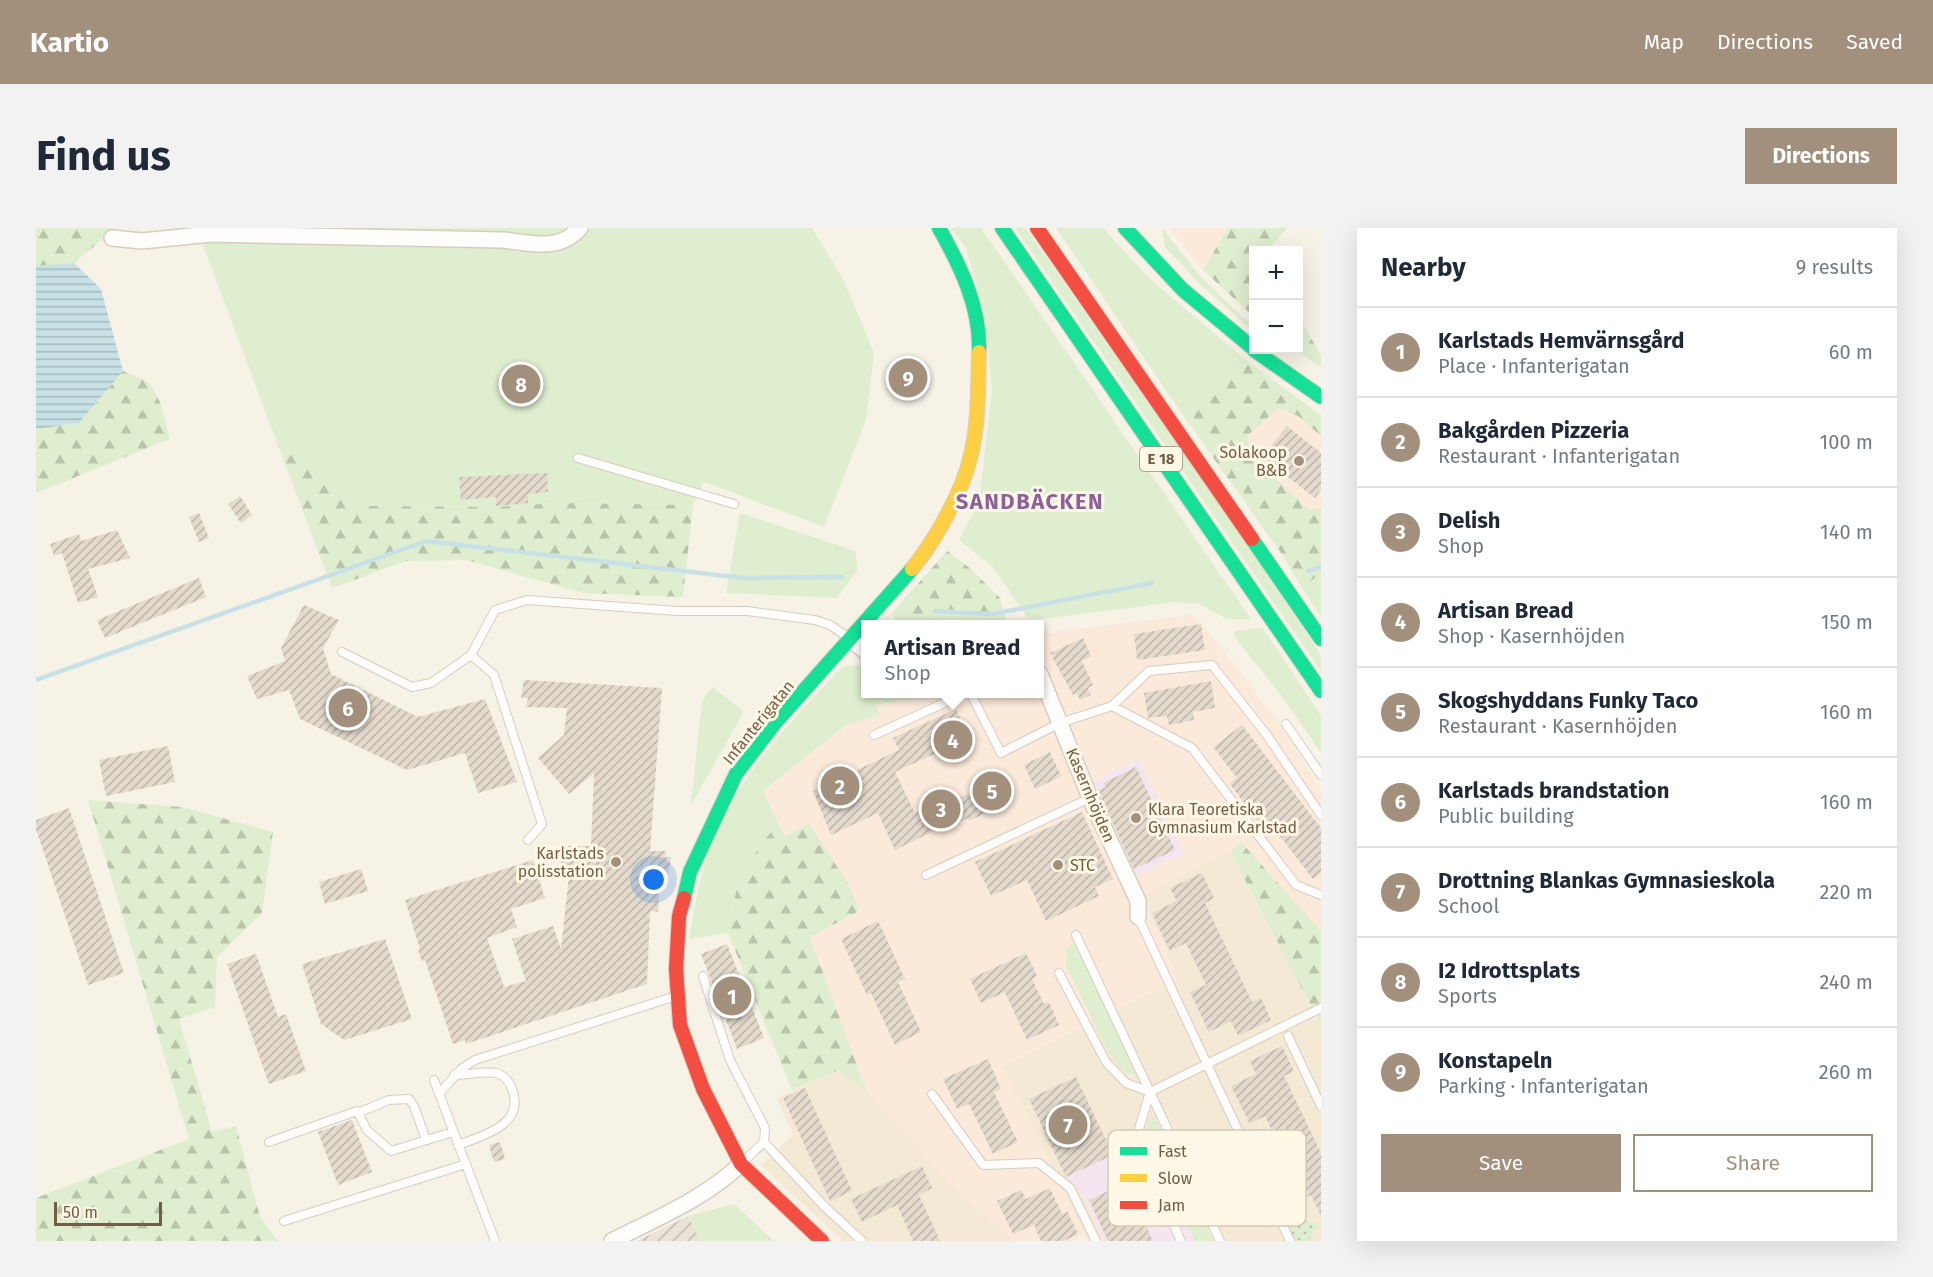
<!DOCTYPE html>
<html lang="en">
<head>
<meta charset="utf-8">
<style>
  body { margin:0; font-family:"Fira Sans",sans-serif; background:#f2f2f3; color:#1f2937 }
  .controls { position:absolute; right:18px; top:18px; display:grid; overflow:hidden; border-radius:0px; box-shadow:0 6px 24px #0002 }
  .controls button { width:54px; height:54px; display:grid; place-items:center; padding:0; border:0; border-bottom:2px solid #e0e1e3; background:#fff; color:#1f2937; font:30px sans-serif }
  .scale { position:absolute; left:18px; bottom:15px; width:108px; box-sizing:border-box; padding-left:6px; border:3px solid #755c45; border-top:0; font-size:16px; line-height:21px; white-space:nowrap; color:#755c45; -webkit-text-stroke:4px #fff8e6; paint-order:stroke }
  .you { position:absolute; left:618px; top:652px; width:21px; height:21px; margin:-15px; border:4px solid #fff; border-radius:50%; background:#1a73e8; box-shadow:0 0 0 9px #1a73e833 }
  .badge { display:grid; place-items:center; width:39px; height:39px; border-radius:50%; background:#a2907d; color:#fff; font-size:20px; font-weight:700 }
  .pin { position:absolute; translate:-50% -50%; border:3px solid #fff; box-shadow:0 2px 6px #0006 }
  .popup { position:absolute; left:825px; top:392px; width:183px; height:78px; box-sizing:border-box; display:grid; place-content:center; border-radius:0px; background:#fff; filter:drop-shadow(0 2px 4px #0005); font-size:20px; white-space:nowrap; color:#747a83 }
  .popup b { font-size:22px; color:#1f2937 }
  .popup::after { content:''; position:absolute; left:50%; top:100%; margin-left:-12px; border:12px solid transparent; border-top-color:#fff }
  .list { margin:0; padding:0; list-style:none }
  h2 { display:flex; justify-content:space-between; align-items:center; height:78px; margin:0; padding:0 24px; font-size:26px }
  h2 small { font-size:20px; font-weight:400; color:#747a83 }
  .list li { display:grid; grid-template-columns:39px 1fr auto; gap:18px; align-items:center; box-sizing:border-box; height:90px; padding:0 24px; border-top:2px solid #e0e1e3 }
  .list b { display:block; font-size:22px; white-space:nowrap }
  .list p { margin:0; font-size:20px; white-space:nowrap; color:#747a83 }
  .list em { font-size:20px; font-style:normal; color:#747a83 }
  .actions { display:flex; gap:12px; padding:18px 24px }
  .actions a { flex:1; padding:14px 0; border:2px solid #a2907d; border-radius:0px; text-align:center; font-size:21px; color:#a2907d }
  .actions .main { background:#a2907d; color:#fff }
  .map { position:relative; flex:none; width:1285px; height:1013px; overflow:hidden; border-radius:0px }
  header { display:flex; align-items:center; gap:36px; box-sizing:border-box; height:84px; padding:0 30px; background:#a2907d; color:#fff }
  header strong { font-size:28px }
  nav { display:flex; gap:33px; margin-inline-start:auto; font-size:21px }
  .intro { display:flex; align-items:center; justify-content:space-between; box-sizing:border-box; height:144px; padding:0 36px }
  h1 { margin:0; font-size:42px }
  .button { padding:15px 27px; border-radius:0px; background:#a2907d; color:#fff; font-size:21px; font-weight:700 }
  main { display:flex; gap:36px; padding:0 36px }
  aside { flex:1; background:#fff; border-radius:0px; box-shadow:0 6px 24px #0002 }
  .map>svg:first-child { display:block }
</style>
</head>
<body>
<header>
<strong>Kartio</strong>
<nav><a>Map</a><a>Directions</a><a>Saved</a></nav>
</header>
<div class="intro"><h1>Find us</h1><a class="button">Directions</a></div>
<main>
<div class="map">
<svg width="1285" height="1013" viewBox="0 0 1285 1013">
  <defs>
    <pattern id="industrial-furrows" width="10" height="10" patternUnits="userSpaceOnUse" patternTransform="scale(1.5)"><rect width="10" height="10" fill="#e9e2d7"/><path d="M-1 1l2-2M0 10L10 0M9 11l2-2" fill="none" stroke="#c1bab0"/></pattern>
    <pattern id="forest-firs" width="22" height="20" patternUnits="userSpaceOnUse" patternTransform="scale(1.5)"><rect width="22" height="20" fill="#deeecf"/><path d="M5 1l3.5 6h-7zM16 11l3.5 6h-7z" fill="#b9c4aa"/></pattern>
    <pattern id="park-dots" width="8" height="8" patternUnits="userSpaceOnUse" patternTransform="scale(1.5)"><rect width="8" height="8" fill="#deeecf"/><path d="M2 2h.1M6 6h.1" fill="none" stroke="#b9c4aa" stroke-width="1.8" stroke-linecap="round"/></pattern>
    <pattern id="water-rules" width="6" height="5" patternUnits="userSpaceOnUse" patternTransform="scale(1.5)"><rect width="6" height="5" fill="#c7e1e7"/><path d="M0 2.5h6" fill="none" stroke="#a6babd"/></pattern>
    <pattern id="building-hatch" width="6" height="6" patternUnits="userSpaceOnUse" patternTransform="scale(1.5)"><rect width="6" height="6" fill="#e3dacd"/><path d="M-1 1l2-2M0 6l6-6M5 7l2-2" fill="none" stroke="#bdb4a8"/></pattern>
  </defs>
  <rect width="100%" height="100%" fill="#f7f2e6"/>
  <path fill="#f3e9d5" d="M1194,623l91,174v216h-233l-86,-174 177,-88 -37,-83z
    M803,842l27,20 86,95 63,56h-172l-82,-76 32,-30 -16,-37z"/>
  <path fill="#fbeada" d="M1133,0h59l-25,42z
    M1243,180l19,8 23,20v73h-13l-58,-55 -2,-19z
    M1153,387l8,4 15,17 68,88 41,66v141l-80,-89 -17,13 -82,41 37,83 -177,88 83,167 -14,7h-56l-63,-56 -86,-95 -56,-153 49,-26 -50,-87 -24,12 -22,-44 83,-67 34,-10 -5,-9 59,-12h106v-60z"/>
  <path fill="url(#industrial-furrows)" d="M652,988l13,25h-64z"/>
  <path fill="#f4e6f0" d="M1103,531l45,94 -52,24 -44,-93z
    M1093,919l16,17 14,-5 36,82h-90l-22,-47 -18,-17z"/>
  <path fill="#deeecf" d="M165,0h611l31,51 31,74 -8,67 -42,107 -120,-45 -11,23 -137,-2 -61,4 -128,-1 -48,-36 -40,-41 -6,3 -70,-187z
    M915,0h30l270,391h-24l-28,-15 -24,-2 -135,17 -14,-3 -32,-48 -35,-28 20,-38 13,-113 -8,-77 -18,-64z
    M979,0h11l186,266 109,161v16z
    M1020,0h47l48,52 99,83 -70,48z
    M1126,0l38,48 53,51v4l-54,-48 -34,-36z
    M704,285l116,38 1,20 -20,27 -111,-5z
    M1285,345v44l-19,-29z
    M1227,400l58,88v37l-37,-54 -51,-64 2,-4z
    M822,437l8,2v27h68l-58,11 4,10 -34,10 -83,66 15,32 -21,27 -20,37 -9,46 -39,6c6,-36 12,-72 27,-106 28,-64 79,-116 126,-166z
    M677,459l31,25 -53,93 11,-104z
    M1038,715l6,14 4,-1 56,120 -16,-4 -16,-20 -42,-87v-17z
    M1118,889l58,124h-17l-23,-47 -25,-67 2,-7z
    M698,976l40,37h-73l-13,-25z"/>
  <path fill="url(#forest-firs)" d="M0,0h80l-42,35 -38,3z
    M1192,0h59l-16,18 1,4h-18l-1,66 -50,-46z
    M1263,89l22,38v12l-25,-17h2z
    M1214,135l71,52v21l-23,-20 -19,-8 -31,27 2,19 58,55h13v64l-19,15 -21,-35 -101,-142z
    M87,143l27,12 10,19 10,37 -134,54v-64l43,-6z
    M243,200l40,42 48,36 128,1 61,-4 137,2 -10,92 -99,-4 -118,-33 -60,1 -74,27 -59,-156z
    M911,323l24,18 29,29 7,26h-107l-9,-10z
    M52,572l94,7 91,25 -11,81 -45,44 -2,50 -36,12 33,113 24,-6 24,91 18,24h-242v-43l153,-59z
    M742,595l7,13 24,-12 40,61 10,26 -49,26 56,153 -27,-20 -47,20 -64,-157 9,-46 20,-37z
    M1205,614l80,89v94l-91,-174z"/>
  <path fill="url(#park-dots)" d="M1248,987l35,9 -10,17h-14z"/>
  <path fill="url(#water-rules)" d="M38,35l27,26 22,82 -44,52 -43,6v-163z"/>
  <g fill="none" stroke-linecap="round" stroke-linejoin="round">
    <path stroke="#c7e1e7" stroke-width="4.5" d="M1272,343l13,-4
      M899,383l58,3 159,-31
      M0,452l390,-139 317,37 99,-1"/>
  </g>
  <path fill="url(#building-hatch)" d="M1251,198l34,27v37l-6,8 -53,-41z
    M511,245l1,19 -20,2v9l-32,3v-9l-35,3 -2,-23z
    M204,268l12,19 -11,8 -13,-19z
    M163,285l10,25 -10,4 -10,-25z
    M81,302l13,28 -42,11 10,28 -20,6 -16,-50 -8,3 -4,-12 29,-10 2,7z
    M163,350l7,19 -101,41 -8,-18z
    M268,377l35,15 -16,28 8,26 87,43 67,-18 32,83 -39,11 -13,-40 -58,17 -107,-51 -11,-29 -32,9 -10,-23 38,-15 -4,-13z
    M1165,396l4,26 -68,10 -3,-26z
    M1047,410l8,18 -9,5 11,24 -5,3 3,7 -11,5 -3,-7 -4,2 -23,-42z
    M488,452l138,8 -12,163h16l-1,6h6l-3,16 -4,-1 -1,7 -3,2 -2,31 -8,-1 -3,73 -181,60 -1,-4 -12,4 -28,-84 -3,1 -4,-11 2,-1 -15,-49 128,-40 12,38 -34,11 6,18 -30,11 17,49 22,-6 -14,-42 41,-13 8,23 9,-83h-10l2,-14h7l-1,-6h23l3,-73 -25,21 -31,-36 26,-23 3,-27 -41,-1 2,-9h-7z
    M1175,453l4,27 -22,4 1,8 -25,5 -2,-9 -19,2 -4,-25z
    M920,481l13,29 -74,34 20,41 38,-17 2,4 45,-21 11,22 -42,20 -1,-3 -25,12 -1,-3 -47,23 -17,-37 -47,22 -18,-44 86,-41 -6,-12z
    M1206,497l79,103v45l-8,6 -44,-57 -7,5 -32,-43 7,-6 -24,-31z
    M132,518l7,36 -69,14 -7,-36z
    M1014,524l11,24 -26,13 -11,-24z
    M1100,539l39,83 -41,19 -36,-78 8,-4 -3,-4z
    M33,580l55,165 -36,12 -52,-156v-9z
    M1046,584l31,67 -18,8 4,9 -53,25 -19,-41 -36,16 -16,-34z
    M325,641l7,22 -43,13 -6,-22z
    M1166,645l12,25 -9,5 47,99 9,-4 10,22 -33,16 -7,-15 -22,11 -19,-40 16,-7 -20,-42 -16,8 -18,-38 25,-12 -7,-13z
    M842,693l27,58 -7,3 23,50 -26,13 -24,-52 -4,2 -26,-56z
    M349,711l27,80 -68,21 -23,-16 -19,-60z
    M691,716l37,94 -27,11 -36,-95z
    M990,725l11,23 -5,3 12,25 5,-2 10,23 -32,15 -22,-48 -24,11 -11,-24z
    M220,726l22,63 8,-3 20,57 -37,13 -42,-120z
    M1246,818l12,25 -10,5 37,77v63l-10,-21 -23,10 -19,-39 16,-8 -20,-42 -15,8 -19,-38 25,-12 -6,-13z
    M952,831l13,30 -7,3 24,50 -25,12 -24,-50 -12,5 -14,-30z
    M1040,849l37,78 -47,22 -37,-78z
    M769,860l47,103 -22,10 -47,-103z
    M316,892l20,52 -34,13 -20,-53z
    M464,914l5,17 -11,3 -5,-17z
    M886,938l10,22 -13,7 21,46h-27l-16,-36 -35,17 -11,-23z
    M1090,955l27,58h-45l-19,-41z
    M1014,960l12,26 5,-3 11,23 -14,7h-23l-7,-16 -21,9 -16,-33 24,-11 5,9z"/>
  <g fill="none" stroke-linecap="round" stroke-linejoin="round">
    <defs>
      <path id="lane" d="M542,230l156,46
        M306,424l70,35 19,-4 40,-28 24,-45 32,-10 150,11h70l68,9 15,5 19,13
        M435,427l23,20 48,149 -14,16
        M935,466l30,59 59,-30 52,-17 80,42 104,137 25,10
        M1076,478l37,-35 63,-6 54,69 55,81
        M1250,496l35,51
        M838,507l90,-41
        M890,647l164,-77
        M1102,689l152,324
        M1040,707l74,157 -11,37 20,64 22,48
        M1023,745l47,89 20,21 24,9 70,149
        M667,748l27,84 35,68 -1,14 -21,20
        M1252,808l33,70
        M418,847c13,0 30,-4 42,-2 8,2 14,9 16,16 14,36 -30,47 -54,56
        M398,852l61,161
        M1114,864l171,-84
        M403,866l22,-25 14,-9 201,-64
        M896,866l51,71 56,-2 31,25 26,53
        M324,884l29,-12 20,-1 5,7 12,34
        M233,914l88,-31 10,19 24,21 62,-19
        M728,914l61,65 37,34
        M248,993l182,-57"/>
      <path id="street" d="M76,10l30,3 69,-7 292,6c28,3 56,12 77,-12
        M813,410l17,14
        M1004,446l50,124 48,103v16
        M576,1013c45,-23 92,-42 129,-77"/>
      <path id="fast" d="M903,0c21,37 42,80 40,124
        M966,0l319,463
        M1089,0l58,62 71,59
        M1218,122l67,47
        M1216,311l69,100
        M648,670l6,-26 46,-98 39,-51 137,-154"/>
      <path id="slow" d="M876,341c22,-27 50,-76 58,-110 9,-35 8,-72 9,-107"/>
      <path id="jam" d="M1001,0l215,311
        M648,670l-5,18 -3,53 4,56 23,64 38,75 81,77"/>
    </defs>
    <use href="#lane" stroke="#d6cdc1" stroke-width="10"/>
    <use href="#street" stroke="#d6cdc1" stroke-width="18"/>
    <use href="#fast" stroke="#d7cec2" stroke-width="16"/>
    <use href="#slow" stroke="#d7cec2" stroke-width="16"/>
    <use href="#jam" stroke="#d7cec2" stroke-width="16"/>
    <use href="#lane" stroke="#fefdfb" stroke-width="8"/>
    <use href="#street" stroke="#fefdfb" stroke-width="15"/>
    <use href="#fast" stroke="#16e098" stroke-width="14"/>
    <use href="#slow" stroke="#ffcf43" stroke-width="14"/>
    <use href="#jam" stroke="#f24e42" stroke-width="14"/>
  </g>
  <g fill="#a2907d" stroke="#fff8e6" stroke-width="2">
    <circle cx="1263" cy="233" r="6"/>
    <circle cx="1100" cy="590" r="6"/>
    <circle cx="580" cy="634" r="6"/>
    <circle cx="1022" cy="637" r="6"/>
  </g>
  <g text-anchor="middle" stroke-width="6" stroke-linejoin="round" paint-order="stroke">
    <rect fill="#fff8e6" stroke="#9e8b75" stroke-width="1.5" x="1104" y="219" width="42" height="24" rx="4.5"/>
    <g font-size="15" font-weight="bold" fill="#755c45">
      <text x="1125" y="236">E 18</text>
    </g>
    <g font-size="16" fill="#755c45" stroke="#fff8e6" text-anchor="end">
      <text x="1251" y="230">Solakoop<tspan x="1251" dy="18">B&amp;B</tspan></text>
      <text x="1112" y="587" text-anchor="start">Klara Teoretiska<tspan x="1112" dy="18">Gymnasium Karlstad</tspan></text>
      <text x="568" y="631">Karlstads<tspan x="568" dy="18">polisstation</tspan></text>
      <text x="1034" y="643" text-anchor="start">STC</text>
    </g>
    <g font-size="16" fill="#755c45" stroke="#fff8e6">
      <text transform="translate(722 494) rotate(-51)" y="6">Infanterigatan</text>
      <text transform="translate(1055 567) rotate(67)" y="6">Kasernhöjden</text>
    </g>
    <g font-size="22" font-weight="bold" letter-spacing="1.5" fill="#8d6099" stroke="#fff8e6">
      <text x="994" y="281">SANDBÄCKEN</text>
    </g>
  </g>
  <rect x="1072" y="902" width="198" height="96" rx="9" fill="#fff8e6" stroke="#d6c9b6" stroke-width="1.5"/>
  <rect x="1084" y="919" width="27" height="8" fill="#16e098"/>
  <rect x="1084" y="946" width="27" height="8" fill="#ffcf43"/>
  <rect x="1084" y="973" width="27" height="8" fill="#f24e42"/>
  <g font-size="16" fill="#755c45">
    <text x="1122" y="929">Fast</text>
    <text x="1122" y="956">Slow</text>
    <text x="1122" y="983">Jam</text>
  </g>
</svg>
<div class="controls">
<button>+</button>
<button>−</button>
</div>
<div class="scale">50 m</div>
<div class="you"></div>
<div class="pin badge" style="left:696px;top:768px">1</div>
<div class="pin badge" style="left:804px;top:558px">2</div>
<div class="pin badge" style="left:905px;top:581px">3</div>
<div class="pin badge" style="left:917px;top:512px">4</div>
<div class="popup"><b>Artisan Bread</b>Shop</div>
<div class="pin badge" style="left:956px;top:563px">5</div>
<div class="pin badge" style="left:312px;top:480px">6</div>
<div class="pin badge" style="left:1032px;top:897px">7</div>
<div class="pin badge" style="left:485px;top:156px">8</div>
<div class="pin badge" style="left:872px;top:150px">9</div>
</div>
<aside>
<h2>Nearby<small>9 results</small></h2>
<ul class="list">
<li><span class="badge">1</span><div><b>Karlstads Hemvärnsgård</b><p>Place · Infanterigatan</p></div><em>60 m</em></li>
<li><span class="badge">2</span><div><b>Bakgården Pizzeria</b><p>Restaurant · Infanterigatan</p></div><em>100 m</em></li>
<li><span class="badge">3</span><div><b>Delish</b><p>Shop</p></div><em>140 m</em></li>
<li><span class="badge">4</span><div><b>Artisan Bread</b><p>Shop · Kasernhöjden</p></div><em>150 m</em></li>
<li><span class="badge">5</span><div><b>Skogshyddans Funky Taco</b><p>Restaurant · Kasernhöjden</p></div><em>160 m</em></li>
<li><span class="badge">6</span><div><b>Karlstads brandstation</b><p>Public building</p></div><em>160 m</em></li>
<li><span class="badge">7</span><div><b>Drottning Blankas Gymnasieskola</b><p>School</p></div><em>220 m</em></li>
<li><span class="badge">8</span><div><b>I2 Idrottsplats</b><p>Sports</p></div><em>240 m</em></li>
<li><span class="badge">9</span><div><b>Konstapeln</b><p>Parking · Infanterigatan</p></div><em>260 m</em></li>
</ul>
<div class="actions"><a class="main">Save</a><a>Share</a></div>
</aside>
</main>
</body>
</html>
